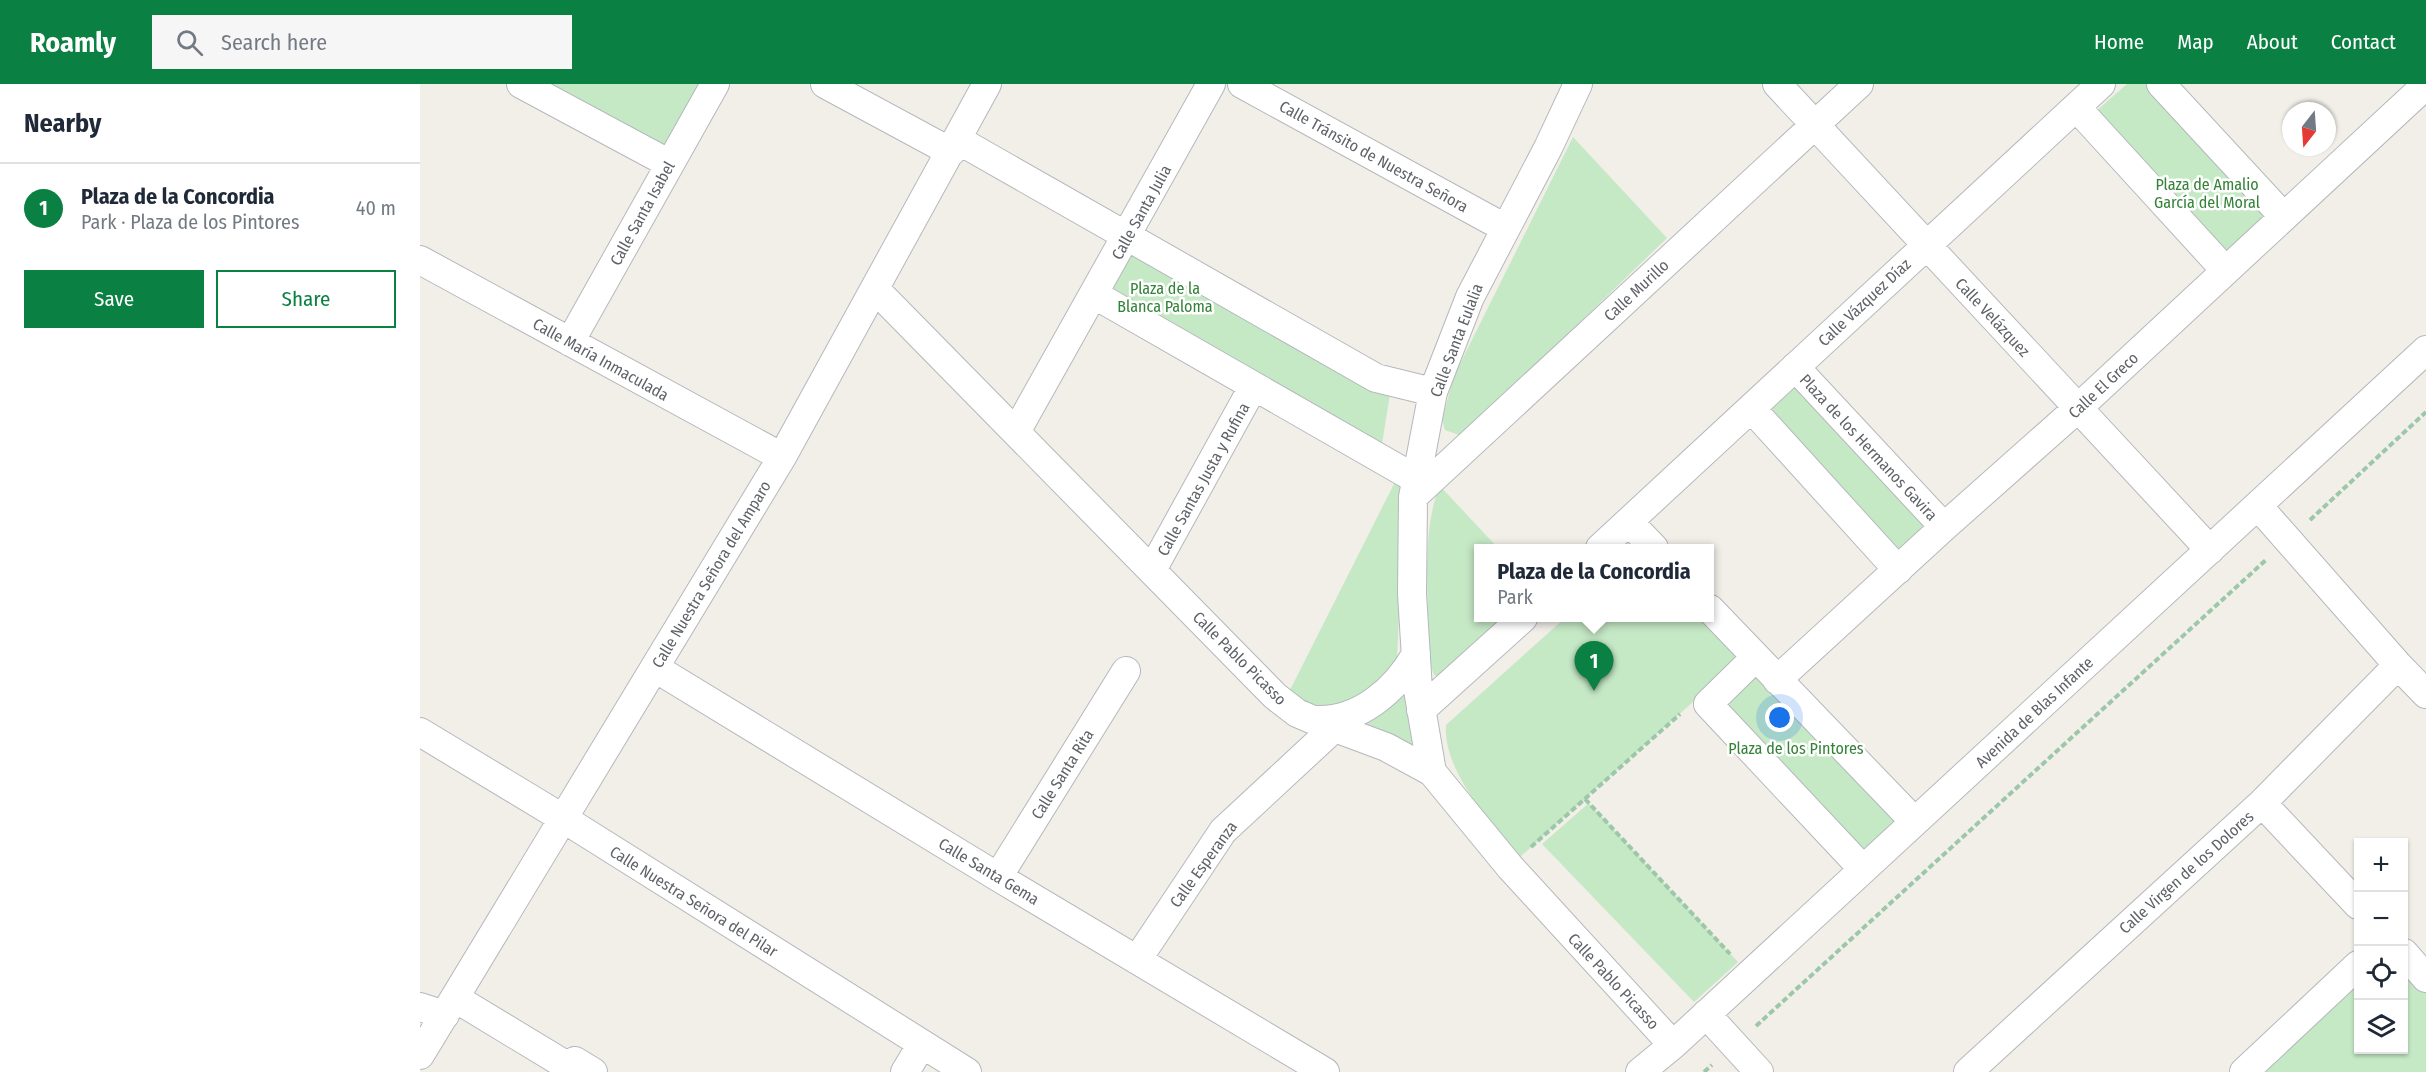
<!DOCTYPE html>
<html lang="en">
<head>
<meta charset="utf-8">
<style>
  body { margin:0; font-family:"Fira Sans Condensed",sans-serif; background:#f6f6f7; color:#1f2937 }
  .controls { position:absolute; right:18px; bottom:18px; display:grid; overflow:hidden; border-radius:0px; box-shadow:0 2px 4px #0004 }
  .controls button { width:54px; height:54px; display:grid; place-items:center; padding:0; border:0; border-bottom:2px solid #e0e1e3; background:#fff; color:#1f2937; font:30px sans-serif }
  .compass { position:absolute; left:1862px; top:18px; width:54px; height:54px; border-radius:50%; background:#fff; box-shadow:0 2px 4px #0004; rotate:197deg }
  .you { position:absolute; left:1360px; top:634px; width:21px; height:21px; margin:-15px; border:4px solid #fff; border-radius:50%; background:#1a73e8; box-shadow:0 0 0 9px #1a73e833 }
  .badge { display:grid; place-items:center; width:39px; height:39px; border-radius:50%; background:#0b8043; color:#fff; font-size:20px; font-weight:700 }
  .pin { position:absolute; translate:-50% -50px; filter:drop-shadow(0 2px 3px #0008) }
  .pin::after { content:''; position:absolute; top:32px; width:21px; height:18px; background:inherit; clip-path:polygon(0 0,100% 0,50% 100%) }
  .popup { position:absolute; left:1054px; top:460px; width:240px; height:78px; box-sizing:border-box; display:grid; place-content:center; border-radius:0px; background:#fff; filter:drop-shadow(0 2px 4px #0005); font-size:20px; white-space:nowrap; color:#747a83 }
  .popup b { font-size:22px; color:#1f2937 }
  .popup::after { content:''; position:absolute; left:50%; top:100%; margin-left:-12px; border:12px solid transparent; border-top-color:#fff }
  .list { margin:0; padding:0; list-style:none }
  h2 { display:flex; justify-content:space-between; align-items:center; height:78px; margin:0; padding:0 24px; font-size:26px }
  h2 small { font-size:20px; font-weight:400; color:#747a83 }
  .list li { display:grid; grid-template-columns:39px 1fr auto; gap:18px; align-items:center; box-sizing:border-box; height:90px; padding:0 24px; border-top:2px solid #e0e1e3 }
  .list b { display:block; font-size:22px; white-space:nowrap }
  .list p { margin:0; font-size:20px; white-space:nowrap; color:#747a83 }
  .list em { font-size:20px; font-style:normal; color:#747a83 }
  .actions { display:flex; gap:12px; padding:18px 24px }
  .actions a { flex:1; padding:14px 0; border:2px solid #0b8043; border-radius:0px; text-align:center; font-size:21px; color:#0b8043 }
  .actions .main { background:#0b8043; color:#fff }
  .icon { flex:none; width:33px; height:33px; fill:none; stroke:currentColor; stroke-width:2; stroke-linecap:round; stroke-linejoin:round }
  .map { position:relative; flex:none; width:2006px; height:988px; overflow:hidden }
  header { display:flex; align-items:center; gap:36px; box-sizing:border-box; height:84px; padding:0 30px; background:#0b8043; color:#fff }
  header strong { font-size:28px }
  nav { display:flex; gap:33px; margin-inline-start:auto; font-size:21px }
  .search { width:420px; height:54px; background:#f6f6f7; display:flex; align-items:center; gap:15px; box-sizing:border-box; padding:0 21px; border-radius:0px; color:#747a83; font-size:22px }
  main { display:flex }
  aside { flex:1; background:#fff }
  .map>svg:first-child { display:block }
</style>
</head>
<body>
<header>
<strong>Roamly</strong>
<div class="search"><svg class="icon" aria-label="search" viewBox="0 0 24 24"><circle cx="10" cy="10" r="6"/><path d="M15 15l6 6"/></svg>Search here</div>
<nav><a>Home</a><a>Map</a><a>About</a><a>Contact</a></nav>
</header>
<main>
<aside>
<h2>Nearby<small></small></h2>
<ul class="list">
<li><span class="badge">1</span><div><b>Plaza de la Concordia</b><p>Park · Plaza de los Pintores</p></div><em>40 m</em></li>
</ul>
<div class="actions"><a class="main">Save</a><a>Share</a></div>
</aside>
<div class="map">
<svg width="2006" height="988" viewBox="0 0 2006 988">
  <rect width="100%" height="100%" fill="#f1efe8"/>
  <path fill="#c5e8c5" d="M128,0h152l-35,64z
    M1707,0h21l121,132 -45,40 -130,-143z
    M1153,53l94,101 -198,191 -10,6 -14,-5 -3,-11 12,-43z
    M709,161l262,143 -10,62 -278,-156z
    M1375,293l140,150 -36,32 -138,-151z
    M977,394l8,3 -8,177 -23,34 -51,21 -35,-19z
    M1020,402l58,62h-20v70h31l-68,60 -7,-3 -4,-11c-1,-49 -10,-135 10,-178z
    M1145,534h141l36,40 -222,199c-28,-33 -77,-85 -74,-132z
    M1335,584l145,150 -40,36 -143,-150z
    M984,605l9,56 -3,5 -51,-23z
    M1169,719l149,159 -44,40 -152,-158z
    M1984,880l22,25v83h-172l104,-96v74h46z"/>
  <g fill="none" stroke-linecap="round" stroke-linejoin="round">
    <defs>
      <path id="street" d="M101,0l149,80
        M405,0l126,68
        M822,0l263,144
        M1357,0l433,466
        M1741,0l123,133
        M1656,23l149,163
        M538,56l418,238 57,14
        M0,176l362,197
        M455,205l400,407 22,17 14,6 75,28 46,25 78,95 163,178
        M675,211l321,184
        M150,258l145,-258
        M1375,283l149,160
        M1331,324l147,162
        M596,348l195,-348
        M993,413l446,-413
        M1838,422l140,159 28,29
        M1209,438l25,26
        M1180,464l501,-464
        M732,486l101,-183
        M1290,525l204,212
        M1335,574l-47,46 154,164
        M235,584l343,209 327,195
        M1357,596l167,-153 134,-119 348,-323
        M1001,626l102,-92
        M896,636c43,2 80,-30 100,-66
        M0,648l144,87 403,253
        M1012,688l-14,-82 -6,-96 1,-97 20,-105 37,-95 78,-149 30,-64
        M1842,719l96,102
        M578,793l128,-206
        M1984,869l22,25
        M717,876l86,-129 111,-103
        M35,914l114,69
        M0,923l25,8
        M1286,930l53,58
        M0,971l362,-598 205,-373
        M149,988v-5l6,-6 18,11
        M485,988l17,-28
        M1220,988l33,-27 753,-695
        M1548,988l294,-269 136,-138
        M1824,988l114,-107"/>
    </defs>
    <use href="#street" stroke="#b5b8bc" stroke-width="30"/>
    <path stroke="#9cc7a9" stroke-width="4" stroke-dasharray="6 3" stroke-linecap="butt" d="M1890,436l116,-108
      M1165,715l145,155
      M1111,763l149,-133
      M1336,942l511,-467
      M1284,988l8,-7"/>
    <use href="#street" stroke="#fff" stroke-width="28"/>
  </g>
  <g text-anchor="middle" stroke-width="5" stroke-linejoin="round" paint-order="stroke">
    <g font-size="16" fill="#5f6368" stroke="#fff">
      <text transform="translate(954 72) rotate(29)" y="6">Calle Tránsito de Nuestra Señora</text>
      <text transform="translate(721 128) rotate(-61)" y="6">Calle Santa Julia</text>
      <text transform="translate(222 129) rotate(-61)" y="6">Calle Santa Isabel</text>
      <text transform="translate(1216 206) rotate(-43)" y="6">Calle Murillo</text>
      <text transform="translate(1444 218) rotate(-43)" y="6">Calle Vázquez Díaz</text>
      <text transform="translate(1573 233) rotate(47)" y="6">Calle Velázquez</text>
      <text transform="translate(1036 256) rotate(-69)" y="6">Calle Santa Eulalia</text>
      <text transform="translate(181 275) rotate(29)" y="6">Calle María Inmaculada</text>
      <text transform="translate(1683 301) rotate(-43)" y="6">Calle El Greco</text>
      <text transform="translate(1449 363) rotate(47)" y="6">Plaza de los Hermanos Gavira</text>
      <text transform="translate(783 395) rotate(-61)" y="6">Calle Santas Justa y Rufina</text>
      <text transform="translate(291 490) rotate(-59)" y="6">Calle Nuestra Señora del Amparo</text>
      <text transform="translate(820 574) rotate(45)" y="6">Calle Pablo Picasso</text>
      <text transform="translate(1614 628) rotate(-43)" y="6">Avenida de Blas Infante</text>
      <text transform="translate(642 690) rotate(-58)" y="6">Calle Santa Rita</text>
      <text transform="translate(783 780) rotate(-54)" y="6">Calle Esperanza</text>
      <text transform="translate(569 787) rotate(31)" y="6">Calle Santa Gema</text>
      <text transform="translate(1766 788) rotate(-42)" y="6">Calle Virgen de los Dolores</text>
      <text transform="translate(274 817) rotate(32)" y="6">Calle Nuestra Señora del Pilar</text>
      <text transform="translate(1194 897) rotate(47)" y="6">Calle Pablo Picasso</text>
    </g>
    <g font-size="16" fill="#348238" stroke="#fff">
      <text x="1787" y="106">Plaza de Amalio<tspan x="1787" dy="18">García del Moral</tspan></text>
      <text x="745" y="210">Plaza de la<tspan x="745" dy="18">Blanca Paloma</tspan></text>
      <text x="1376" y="670">Plaza de los Pintores</text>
    </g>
  </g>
</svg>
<div class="controls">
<button>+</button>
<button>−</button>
<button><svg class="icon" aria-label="locate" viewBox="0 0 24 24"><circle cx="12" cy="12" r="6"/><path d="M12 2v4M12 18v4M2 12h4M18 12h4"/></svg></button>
<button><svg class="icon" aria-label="layers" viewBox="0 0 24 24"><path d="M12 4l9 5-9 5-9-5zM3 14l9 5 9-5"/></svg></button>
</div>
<svg class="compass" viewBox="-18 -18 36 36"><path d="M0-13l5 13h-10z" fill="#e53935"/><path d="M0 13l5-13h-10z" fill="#747a83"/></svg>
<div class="you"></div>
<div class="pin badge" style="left:1174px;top:607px">1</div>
<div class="popup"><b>Plaza de la Concordia</b>Park</div>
</div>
</main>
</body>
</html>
